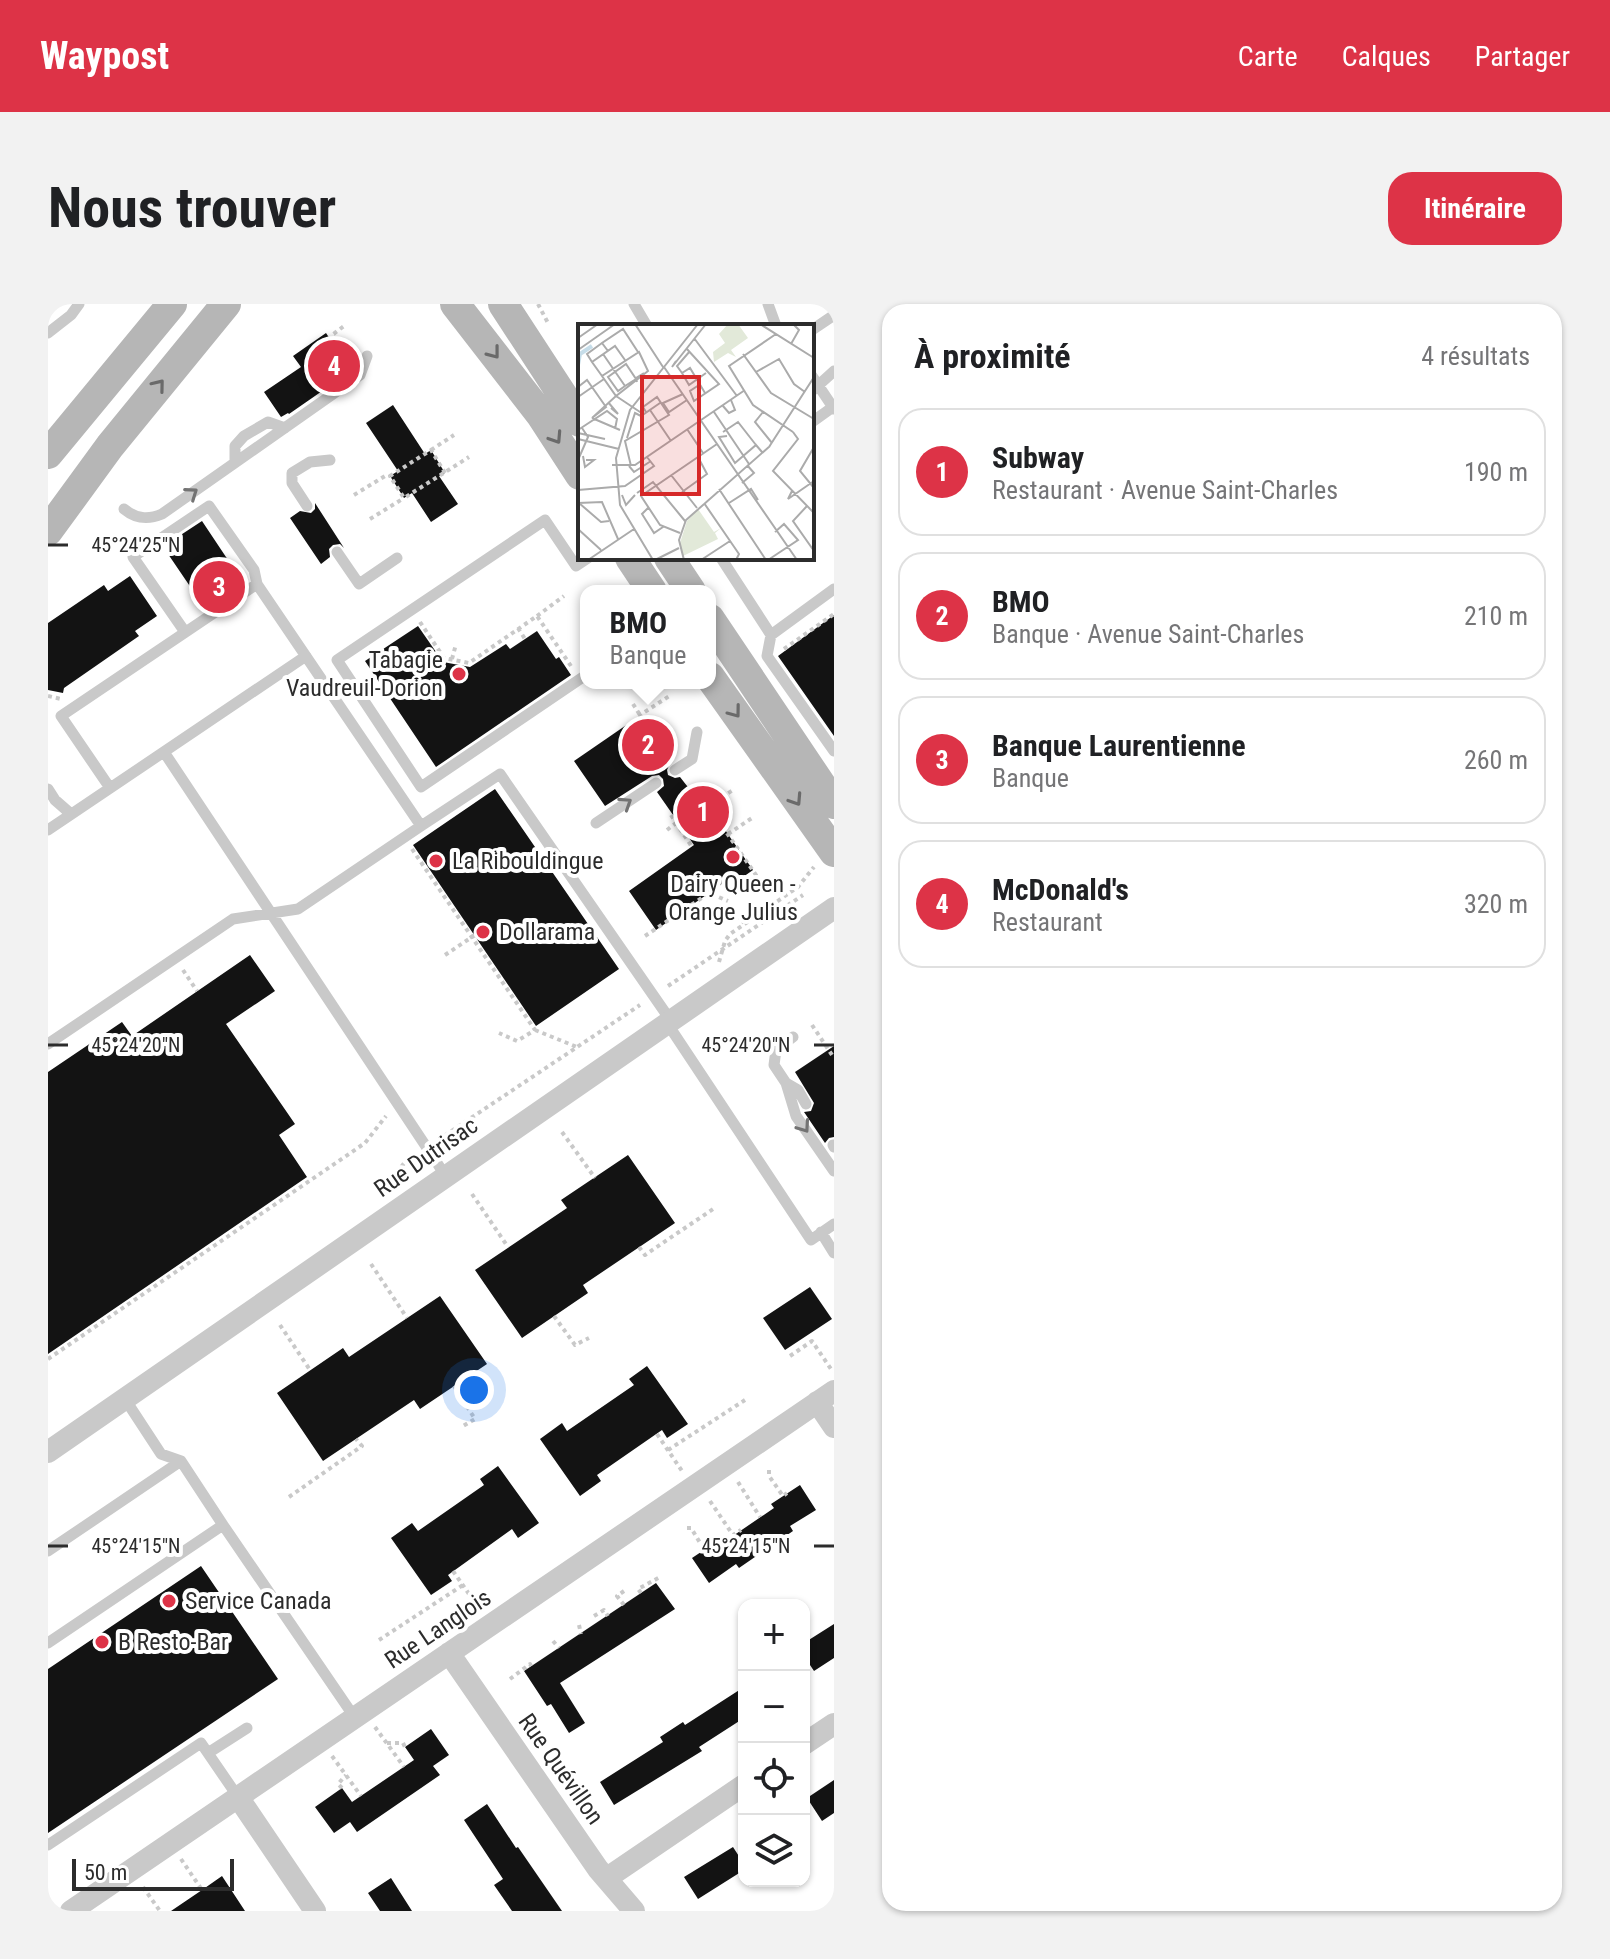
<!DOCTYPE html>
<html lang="fr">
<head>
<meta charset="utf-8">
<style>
  body { margin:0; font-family:"Roboto Condensed",sans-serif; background:#f2f2f2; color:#202124 }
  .controls { position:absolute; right:24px; bottom:24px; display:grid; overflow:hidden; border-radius:16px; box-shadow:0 2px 6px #0004 }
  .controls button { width:72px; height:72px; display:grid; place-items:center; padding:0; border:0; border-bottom:2px solid #e0e0e0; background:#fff; color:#202124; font:40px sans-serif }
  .scale { position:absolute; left:24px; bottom:20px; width:162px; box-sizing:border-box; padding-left:8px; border:4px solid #2c2c2c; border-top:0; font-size:22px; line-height:28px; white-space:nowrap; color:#2c2c2c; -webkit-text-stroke:6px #fff; paint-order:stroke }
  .you { position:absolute; left:426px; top:1086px; width:28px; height:28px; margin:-20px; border:6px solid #fff; border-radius:50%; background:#1a73e8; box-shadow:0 0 0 12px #1a73e833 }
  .badge { display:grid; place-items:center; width:52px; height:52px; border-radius:50%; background:#dd3347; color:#fff; font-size:26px; font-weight:700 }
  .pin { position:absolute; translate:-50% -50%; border:4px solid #fff; box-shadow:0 2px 8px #0006 }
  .popup { position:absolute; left:532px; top:281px; width:136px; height:104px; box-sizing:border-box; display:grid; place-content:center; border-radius:16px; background:#fff; filter:drop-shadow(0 2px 6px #0005); font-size:26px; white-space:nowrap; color:#757577 }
  .popup b { font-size:30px; color:#202124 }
  .popup::after { content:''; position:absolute; left:50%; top:100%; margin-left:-16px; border:16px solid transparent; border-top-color:#fff }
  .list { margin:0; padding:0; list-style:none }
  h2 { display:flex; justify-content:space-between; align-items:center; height:104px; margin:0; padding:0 32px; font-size:34px }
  h2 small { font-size:26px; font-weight:400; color:#757577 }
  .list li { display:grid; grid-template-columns:52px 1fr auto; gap:24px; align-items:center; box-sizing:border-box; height:128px; margin:0 16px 16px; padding:0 16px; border:2px solid #e0e0e0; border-radius:24px }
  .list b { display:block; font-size:30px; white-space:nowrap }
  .list p { margin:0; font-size:26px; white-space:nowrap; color:#757577 }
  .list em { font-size:26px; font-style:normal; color:#757577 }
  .icon { flex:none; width:44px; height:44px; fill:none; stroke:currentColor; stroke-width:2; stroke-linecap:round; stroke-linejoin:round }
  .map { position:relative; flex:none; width:786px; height:1607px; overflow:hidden; border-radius:24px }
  header { display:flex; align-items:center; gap:48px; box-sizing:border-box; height:112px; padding:0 40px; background:#dd3347; color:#fff }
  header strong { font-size:38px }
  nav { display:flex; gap:44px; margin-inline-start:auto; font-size:28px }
  .intro { display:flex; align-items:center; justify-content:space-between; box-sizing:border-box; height:192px; padding:0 48px }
  h1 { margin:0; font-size:56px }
  .button { padding:20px 36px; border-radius:24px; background:#dd3347; color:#fff; font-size:28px; font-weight:700 }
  main { display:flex; gap:48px; padding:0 48px }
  aside { flex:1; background:#fff; border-radius:24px; box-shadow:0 2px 6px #0004 }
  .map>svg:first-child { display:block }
</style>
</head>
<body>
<header>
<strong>Waypost</strong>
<nav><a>Carte</a><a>Calques</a><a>Partager</a></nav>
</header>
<div class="intro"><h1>Nous trouver</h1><a class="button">Itinéraire</a></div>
<main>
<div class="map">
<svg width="786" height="1607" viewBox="0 0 786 1607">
  <rect width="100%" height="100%" fill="#fff"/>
  <path fill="#131313" d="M278,29l25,38 -62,43 -1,-1 -7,4 -17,-25 37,-25 -8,-11z
    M345,101l32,49 6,-4 14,23 -6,3 19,28 -27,18 -19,-29 -8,5 -14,-22 8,-5 -32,-48z
    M267,199l29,45 -4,-4 -7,1 -4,4 1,8 -9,7 -31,-46 10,-7 11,2 4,-4z
    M154,217l38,57 -38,26 -34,-50 2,-12z
    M82,272l27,40 -22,15 4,5 -75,52 -1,5 -15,-3v-67l56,-38 4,6z
    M786,311v121l-56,-80z
    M370,322l25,36 27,5 36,-23 4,5 27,-18 19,28 3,-2 12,18 -135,92 -71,-106z
    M590,413l32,46 -3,7 1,5 7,3 5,-1 11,14 4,-4 58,83 -27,19 -4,-5 -66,46 -27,-39 65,-46 -37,-53 7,-6 -1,-7 -4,-4 -7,1 -47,30 -31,-45z
    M447,485l124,180 -83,57 -123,-181z
    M202,651l25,36 -49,33 69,100 -16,11 28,42 -259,177v-282l74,-50 10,14z
    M786,742v91l-5,1 -4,5 -21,-31 7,-1 3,-8 -19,-31z
    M580,851l47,68 -92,62 5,8 -66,45 -47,-68 92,-62 -6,-8z
    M762,983l22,32 -47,31 -22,-32z
    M392,992l47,68 -67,45 -6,-9 -91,61 -46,-68 66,-45 6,9z
    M599,1062l41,58 -21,14 -5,-8 -65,45 4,6 -21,15 -40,-57 22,-16 5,8 67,-46 -5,-6z
    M450,1162l41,57 -21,15 -6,-9 -64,46 4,6 -21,14 -40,-57 21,-15 6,8 66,-46 -4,-6z
    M752,1181l16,25 -26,16 3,5 -54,37 -3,-4 -27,19 -17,-25 30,-20 2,4 50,-34 -3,-4z
    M153,1262l77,113 -230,154v-164z
    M608,1279l19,26 -115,74 25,40 -16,10 -18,-29 -4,2 -23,-35z
    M786,1320v34l-20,13 -10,-15v-13z
    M696,1383v31l-45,29 3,4 -88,54 -14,-23 63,-40 -3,-5 23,-15 2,3z
    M383,1425l18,26 -16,11 7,9 -83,57 -7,-10 -16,11 -19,-26 27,-19 10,14 62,-42 -9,-13z
    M786,1476v33l-12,8 -15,-23z
    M439,1500l29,44 2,-1 44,64h-50l-18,-26 9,-6 -39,-59z
    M685,1543l11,17v6l-46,29 -14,-22z
    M174,1572l23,35h-74l31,-21z
    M343,1574l21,33h-32l-12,-18z"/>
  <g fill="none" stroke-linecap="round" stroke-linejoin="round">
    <path stroke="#c9c9c9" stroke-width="4" stroke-dasharray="4 4" stroke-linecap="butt" d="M490,0l10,19
      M295,54l4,-3 -15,-20 12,-9
      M383,146l23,-15
      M397,169l-14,-23 -41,26 14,22 35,-22 30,-19
      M306,191l31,-19h5
      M322,215l34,-21
      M489,312l27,-20
      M372,318l24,36 25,5 68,-47 34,50
      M470,324l7,11
      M736,345l50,-35
      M404,355l4,-15
      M0,392l13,3
      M585,400l7,11
      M621,452l-29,-41 31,-20
      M647,483l70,101
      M660,502l25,-16
      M623,511l21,32
      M619,526l9,-7
      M680,530l24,-16
      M364,545l123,181 -18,11 -18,-8
      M690,611l6,8
      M597,632l64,-43 19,8
      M397,651l30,-20
      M671,658l6,-21 5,-7 68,-47 16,-20
      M135,666l14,21
      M620,682l135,-91
      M764,721l22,33
      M487,726l42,17
      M514,828l33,46
      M390,836l202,-135
      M343,875l15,-18 8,-5
      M424,890l36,53
      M591,943l6,8 71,-48
      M323,960l36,54
      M506,1012l21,29 14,-7
      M232,1021l30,45
      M742,1052l22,-15 21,31
      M0,1055l317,-216 21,-27
      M406,1082l21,33 -12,7
      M609,1130l25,37
      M620,1146l77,-50
      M721,1166v6l14,20 4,-3
      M690,1178l22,35
      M241,1193l73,-51 -6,-7
      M662,1197l23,34 8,-5
      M639,1224h4l11,18 5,2 5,-3
      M405,1267l25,36
      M593,1289l-3,-4 22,-12
      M576,1301l-7,-9 7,-5
      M546,1312l10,-6 4,6
      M531,1321l2,9
      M331,1336l84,-55
      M505,1337l6,7
      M462,1375l20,-15 1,2
      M327,1423l29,40
      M339,1439h16l2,4
      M284,1452l29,40
      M294,1484l-4,-4 8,-9
      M133,1555l21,31
      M95,1583l17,24"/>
    <path stroke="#c9c9c9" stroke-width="11" d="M586,0l13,22
      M720,0l8,22
      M764,26l22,-15
      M0,29l23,-18 8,-11
      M764,72l22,33
      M764,87l22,-20
      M764,118l21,-15
      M187,158v-16l9,-10 24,-14 17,6
      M259,202l-15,-23v-10l18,-11 20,-2
      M76,205c12,10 24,11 38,5l198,-139 7,-19
      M289,248l22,32 38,-26
      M673,254l50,77 63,-46
      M137,328l-52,-75 76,-51 45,64 3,14
      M723,331l-4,21 67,95
      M538,371l-165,112 -84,-127 208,-140 31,46 12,-8
      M116,448l281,423
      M627,466l17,-11 5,-27
      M0,485l7,11 16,14
      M548,519l60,-40
      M373,522l79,-52 171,247
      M0,526l258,-174
      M619,719l144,217 23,-16
      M745,733l-17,13 -2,15 12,18 10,33 38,55
      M0,740l185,-125 65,-10 123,-83 -164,-242 -196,132 49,72
      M738,779l12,7 8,14
      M785,841l1,2
      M773,928l13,21
      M175,1221l132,193
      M0,1247l133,-90
      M0,1339l175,-118 -42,-64 -20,-7 -36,-55
      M160,1449l39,-25
      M0,1541l153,-102 37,54"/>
    <path stroke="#c9c9c9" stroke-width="22" d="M769,1098l17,25
      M0,1148l786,-544
      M401,1349l149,216 36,42
      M756,1440l30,-20
      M190,1493l77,114
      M559,1574l137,-93
      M23,1607l763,-520"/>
    <path stroke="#b6b6b6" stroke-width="30" d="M407,0l86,111 39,60
      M455,0l77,118
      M0,150l124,-150
      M0,227l62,-85 116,-142
      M582,254l22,33
      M621,254l22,33
      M662,315l124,185
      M662,373l124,175"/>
  </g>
  <defs><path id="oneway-chevron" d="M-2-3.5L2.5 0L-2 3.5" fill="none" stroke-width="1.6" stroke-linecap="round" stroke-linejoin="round" transform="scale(2)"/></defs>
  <g stroke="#6a6a6a">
    <use href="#oneway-chevron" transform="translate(446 49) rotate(52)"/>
    <use href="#oneway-chevron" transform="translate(111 81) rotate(-51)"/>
    <use href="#oneway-chevron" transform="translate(508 134) rotate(57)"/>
    <use href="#oneway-chevron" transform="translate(687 408) rotate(53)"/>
    <use href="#oneway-chevron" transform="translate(748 496) rotate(57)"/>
  </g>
  <g stroke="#737373">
    <use href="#oneway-chevron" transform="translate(144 189) rotate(-35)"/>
    <use href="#oneway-chevron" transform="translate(578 499) rotate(-33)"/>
    <use href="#oneway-chevron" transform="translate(756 823) rotate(55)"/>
  </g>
  <path fill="none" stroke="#2c2c2c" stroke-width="3" d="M0,241h20M0,741h20M766,741h20M0,1242h20M766,1242h20"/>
  <g fill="#dd3347" stroke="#fff" stroke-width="3">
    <circle cx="411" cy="370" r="8"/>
    <circle cx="685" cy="553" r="8"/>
    <circle cx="388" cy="557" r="8"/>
    <circle cx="435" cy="628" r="8"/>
    <circle cx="121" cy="1297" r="8"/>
    <circle cx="54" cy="1338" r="8"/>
  </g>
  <g text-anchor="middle" stroke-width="8" stroke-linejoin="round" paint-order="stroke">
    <g font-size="24" fill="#2c2c2c" stroke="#fff" text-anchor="start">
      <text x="395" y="364" text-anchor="end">Tabagie<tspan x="395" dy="28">Vaudreuil-Dorion</tspan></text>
      <text x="404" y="565">La Ribouldingue</text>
      <text x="685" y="588" text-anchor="middle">Dairy Queen -<tspan x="685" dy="28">Orange Julius</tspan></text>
      <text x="451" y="636">Dollarama</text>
      <text x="137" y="1305">Service Canada</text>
      <text x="70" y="1346">B Resto-Bar</text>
    </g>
    <g font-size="24" fill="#2c2c2c" stroke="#fff">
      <text transform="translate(378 853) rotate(-35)" y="8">Rue Dutrisac</text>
      <text transform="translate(390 1325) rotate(-34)" y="8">Rue Langlois</text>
      <text transform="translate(513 1465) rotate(55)" y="8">Rue Quévillon</text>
    </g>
  </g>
  <g transform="translate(530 20)">
    <rect width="236" height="236" fill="#fff"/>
    <path d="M160,0l10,14 -17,12 5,7 -8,-4 -14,9 -1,-10 12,-9 -6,-9 9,-10zM120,185l16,23 7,-4 -6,5 3,6 -35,17 -3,-13 7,-22z" fill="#e2e9d9"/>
    <path fill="none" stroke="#c6dde9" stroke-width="4" d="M0,41l2,-11 12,-8"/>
    <path fill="none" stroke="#ababab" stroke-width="2" d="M57,0l28,43M182,0l54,34M198,10l-47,32 24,39 40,27M0,14l20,-14M116,14l43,58M213,20l8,-14 -6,-6M108,24l33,36 -25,17 -4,-10 9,-6M0,26l37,-26M30,27l-6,-8 21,-14 15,23M112,27l-13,15 5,7 8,-5 15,25M61,28l9,19 -32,25 -14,-20zM25,30l22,32M165,30l28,39 43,26M98,37l-4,6 34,-43M14,38l-5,-8 15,-11M86,43l133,193M178,48l23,-13 15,25 11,8M104,49l7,12 17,-12M24,52l-10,-14 23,-16 10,14M59,58l-1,-3 -10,-15 -18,13 10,14 7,-5 11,-7v-1l8,-5M0,63l9,-7 19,27 -14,11M105,70l-20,9 6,9 18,-12M38,72l27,18M0,73l26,-18M30,78l10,12 -7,-6M145,82l6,7 6,-3 -4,-10M72,86l21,31M136,88l35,52M185,88l-8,10 17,21M14,94l24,-22M14,94l28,12M109,105l16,24M0,106l29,-19 10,8 -2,10M145,108l15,-10 18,23M215,108l5,7 -25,32 41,42M0,109l27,6M149,112l-8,1 16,26 21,-18 6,7M49,114l8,-25 6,3 19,-13M0,115l41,10M191,123l45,-70M236,123l-14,24 14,17M5,132l2,11 9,-7h-8M0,136l10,-23 -6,-9M34,141h23l110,-75M51,142l5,6 17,-11M53,142l-6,-25 44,-26 -12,-18 -14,10 3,5M93,151l26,33M164,159l12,-10 -7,-8M141,165l47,71M0,166l47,-4 29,-20 -7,-9M214,167l-4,8 26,-18M104,168l25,-18 -9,-17M59,169l16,-11 32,39M44,171l4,10 9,-10M0,179l24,-1 16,37M1,179l22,19 8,-1M126,179l35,51 -3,6M151,179l22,-14 7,11M229,182l-14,15 21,30M70,184l-6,6 12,19 9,-6M0,205l23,21M102,209l-20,-8 -19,-29 76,-52M10,236l46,-31M75,236l-33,-55 -4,-47 14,-48 68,-86M77,236l24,-12M106,236l-5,-20 7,-20 84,-74M123,236l29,-19M190,236l30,-20 -14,-16 -9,8"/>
    <path fill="#d62828" fill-opacity="0.15" stroke="#d62828" stroke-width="4" d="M64,53h57v117h-57z"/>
    <rect width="236" height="236" fill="none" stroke="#2c2c2c" stroke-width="4"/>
  </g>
  <g font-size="20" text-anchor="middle" fill="#2c2c2c" stroke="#fff" stroke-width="8" stroke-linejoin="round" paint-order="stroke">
    <text x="88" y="248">45°24'25"N</text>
    <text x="88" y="748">45°24'20"N</text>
    <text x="698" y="748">45°24'20"N</text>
    <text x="88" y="1249">45°24'15"N</text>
    <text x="698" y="1249">45°24'15"N</text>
  </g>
</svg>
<div class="controls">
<button>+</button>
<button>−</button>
<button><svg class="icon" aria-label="locate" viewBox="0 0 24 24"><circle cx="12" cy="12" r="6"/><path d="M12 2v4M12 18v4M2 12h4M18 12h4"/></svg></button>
<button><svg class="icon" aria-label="layers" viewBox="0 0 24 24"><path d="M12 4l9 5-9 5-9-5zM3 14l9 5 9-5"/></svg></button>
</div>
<div class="scale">50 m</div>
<div class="you"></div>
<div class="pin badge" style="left:655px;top:508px">1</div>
<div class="pin badge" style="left:600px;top:441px">2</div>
<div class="popup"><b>BMO</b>Banque</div>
<div class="pin badge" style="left:171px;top:283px">3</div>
<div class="pin badge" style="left:286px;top:62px">4</div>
</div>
<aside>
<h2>À proximité<small>4 résultats</small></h2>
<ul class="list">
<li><span class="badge">1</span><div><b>Subway</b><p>Restaurant · Avenue Saint-Charles</p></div><em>190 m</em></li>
<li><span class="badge">2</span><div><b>BMO</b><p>Banque · Avenue Saint-Charles</p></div><em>210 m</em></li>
<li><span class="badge">3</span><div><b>Banque Laurentienne</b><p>Banque</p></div><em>260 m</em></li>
<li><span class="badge">4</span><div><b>McDonald's</b><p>Restaurant</p></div><em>320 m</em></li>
</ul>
</aside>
</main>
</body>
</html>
